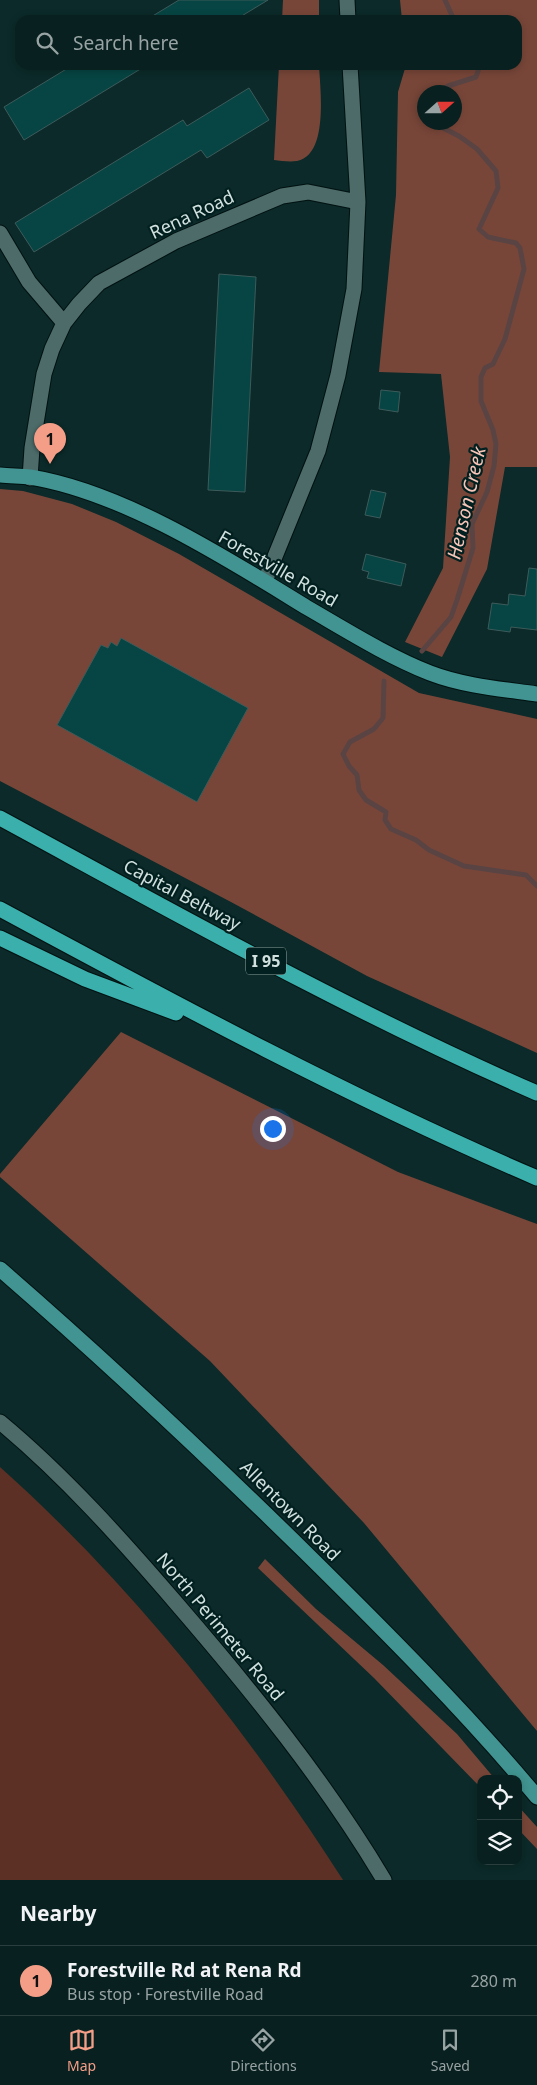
<!DOCTYPE html>
<html lang="en">
<head>
<meta charset="utf-8">
<style>
  body { margin:0; font-family:"Noto Sans",sans-serif; background:#112828; color:#f1f3f6 }
  .controls { position:absolute; right:15px; bottom:15px; display:grid; overflow:hidden; border-radius:10px; box-shadow:0 2px 8px #0003 }
  .controls button { width:45px; height:45px; display:grid; place-items:center; padding:0; border:0; border-bottom:1px solid #293e3d; background:#08201f; color:#f1f3f6; font:25px sans-serif }
  .compass { position:absolute; left:417px; top:85px; width:45px; height:45px; border-radius:50%; background:#08201f; box-shadow:0 2px 8px #0003; rotate:69deg }
  .you { position:absolute; left:272px; top:1128px; width:18px; height:18px; margin:-12px; border:4px solid #fff; border-radius:50%; background:#1a73e8; box-shadow:0 0 0 8px #1a73e833 }
  .badge { display:grid; place-items:center; width:32px; height:32px; border-radius:50%; background:#f49e88; color:#111; font-size:16px; font-weight:700 }
  .pin { position:absolute; translate:-50% -41px; filter:drop-shadow(0 1px 2px #0008) }
  .pin::after { content:''; position:absolute; top:26px; width:18px; height:15px; background:inherit; clip-path:polygon(0 0,100% 0,50% 100%) }
  .list { margin:0; padding:0; list-style:none }
  h2 { display:flex; justify-content:space-between; align-items:center; height:65px; margin:0; padding:0 20px; font-size:21px }
  h2 small { font-size:16px; font-weight:400; color:#98a3a4 }
  .list li { display:grid; grid-template-columns:32px 1fr auto; gap:15px; align-items:center; box-sizing:border-box; height:70px; padding:0 20px; border-top:1px solid #293e3d }
  .list b { display:block; font-size:19px; white-space:nowrap }
  .list p { margin:0; font-size:16px; white-space:nowrap; color:#98a3a4 }
  .list em { font-size:16px; font-style:normal; color:#98a3a4 }
  .icon { flex:none; width:28px; height:28px; fill:none; stroke:currentColor; stroke-width:2; stroke-linecap:round; stroke-linejoin:round }
  .map { position:relative; flex:none; width:537px; height:1880px; overflow:hidden }
  .search { position:absolute; background:#08201f; box-shadow:0 2px 8px #0003; left:15px; right:15px; top:15px; height:55px; display:flex; align-items:center; gap:12px; box-sizing:border-box; padding:0 18px; border-radius:15px; color:#98a3a4; font-size:19px }
  .sheet { height:135px; background:#08201f }
  nav { display:flex; justify-content:space-around; align-items:center; box-sizing:border-box; height:70px; border-top:1px solid #293e3d; background:#08201f; font-size:14px; color:#98a3a4 }
  nav a { display:grid; justify-items:center; gap:2px }
  nav .on { color:#f49e88 }
  .map>svg:first-child { display:block }
</style>
</head>
<body>
<div class="map">
<svg width="537" height="1880" viewBox="0 0 537 1880">
  <rect width="100%" height="100%" fill="#0b2a29"/>
  <path fill="#5d3025" d="M0,1467c134,120 246,262 343,413h-343z"/>
  <path fill="#784639" fill-rule="evenodd" d="M283,0h36v20h-37z
    M400,0h137v467h-32l-18,102 -45,88 -37,-15 38,-74 7,-111 -9,-83 -62,-2 17,-177 2,-103 8,-27h111v-45h-115zM424,92h30v30h-30z
    M279,65h40c1,23 10,90 -22,96 -7,1 -16,0 -23,-1z
    M0,489l23,2 49,13 44,18 63,32 240,139 118,26v334l-170,-77 -136,-74 -231,-121z
    M121,1032l277,140 139,52v507l-173,-208 -154,-162 -210,-184v-3z
    M265,1559l51,50 67,56 74,69 38,45h-14v9l-107,-110 -116,-110z
    M518,1806l19,21v22l-19,-20z"/>
  <g fill="none" stroke-linecap="round" stroke-linejoin="round">
    <path stroke="#5a4443" stroke-width="5" d="M445,0l9,20
      M440,92l8,-6 28,-9 4,-12
      M422,651l29,-34 6,-17 16,-52 -1,-24 15,-32 7,-26 2,-22 -3,-14 -12,-29v-24l4,-9 8,-4 12,-25 19,-70 -4,-21 -4,-5 -28,-6 -9,-8 19,-41 -2,-17 -19,-22 -18,-13 -20,-10 -2,-4
      M384,681l-1,37 -9,11 -24,13 -7,12 6,12 8,9 2,15 7,10 20,12 -1,8 6,9 25,11 13,10 35,16 62,9 11,11"/>
  </g>
  <path fill="#064543" stroke="#3d5b5a" d="M179,0h89l-33,20h-89z
    M73,65h74l-123,75 -20,-33z
    M249,88l20,32 -62,38 -6,-8 -167,102 -19,-29 168,-103 4,6z
    M219,274l37,3 -11,215 -37,-2z
    M381,390l19,2 -2,20 -19,-3z
    M371,490l15,3 -6,25 -15,-3z
    M366,554l40,10 -5,22 -34,-8 2,-6 -7,-2z
    M529,568l8,1v61l-26,-3 -1,5 -22,-3 4,-26 16,2 1,-11 16,2z
    M121,638l127,70 -51,94 -140,-77 44,-80 7,3 3,-6 6,4z"/>
  <g fill="none" stroke-linecap="round" stroke-linejoin="round">
    <defs>
      <path id="minor" d="M347,0l1,20
        M0,233l29,49 35,41
        M30,478l2,-30 12,-74 8,-25 12,-26 15,-19 20,-21 77,-42 106,-45 26,-4 50,10
        M265,581l53,-130 20,-76 16,-86 4,-87 -8,-137
        M0,1422c65,54 122,118 177,182 75,87 148,177 207,276"/>
      <path id="major" d="M0,475c10,1 20,1 30,2 93,15 196,81 276,130 40,23 81,49 124,66 34,13 71,16 107,21
        M0,1269c105,91 206,186 305,283 80,79 160,159 232,245"/>
      <path id="highway" d="M0,818c177,96 353,195 537,275
        M0,909c176,95 353,190 537,269
        M0,938l85,41 91,34"/>
    </defs>
    <use href="#minor" stroke="#011" stroke-width="17"/>
    <use href="#major" stroke="#011" stroke-width="17"/>
    <use href="#highway" stroke="#011" stroke-width="17"/>
    <use href="#minor" stroke="#4c6b69" stroke-width="15"/>
    <use href="#major" stroke="#419491" stroke-width="15"/>
    <use href="#highway" stroke="#3aafab" stroke-width="15"/>
  </g>
  <g text-anchor="middle" stroke-width="4.5" stroke-linejoin="round" paint-order="stroke">
    <rect fill="#02201f" stroke="#92a7a5" stroke-width="1" x="246" y="947.5" width="40" height="27" rx="4"/>
    <g font-size="16" font-weight="bold" fill="#d0e1df">
      <text x="266" y="967">I 95</text>
    </g>
    <g font-size="18" fill="#d0e1df" stroke="#02201f">
      <text transform="translate(192 215) rotate(-25)" y="6">Rena Road</text>
      <text transform="translate(278 569) rotate(30)" y="6">Forestville Road</text>
      <text transform="translate(182 895) rotate(28)" y="6">Capital Beltway</text>
      <text transform="translate(290 1511) rotate(45)" y="6">Allentown Road</text>
      <text transform="translate(220 1627) rotate(50)" y="6">North Perimeter Road</text>
    </g>
    <g font-size="19" font-style="italic" fill="#f8c5b8" stroke="#02201f">
      <text transform="translate(466 503) rotate(-77)" y="7">Henson Creek</text>
    </g>
  </g>
</svg>
<div class="controls">
<button><svg class="icon" aria-label="locate" viewBox="0 0 24 24"><circle cx="12" cy="12" r="6"/><path d="M12 2v4M12 18v4M2 12h4M18 12h4"/></svg></button>
<button><svg class="icon" aria-label="layers" viewBox="0 0 24 24"><path d="M12 4l9 5-9 5-9-5zM3 14l9 5 9-5"/></svg></button>
</div>
<svg class="compass" viewBox="-18 -18 36 36"><path d="M0-13l5 13h-10z" fill="#e53935"/><path d="M0 13l5-13h-10z" fill="#98a3a4"/></svg>
<div class="you"></div>
<div class="pin badge" style="left:50px;top:464px">1</div>
<div class="search"><svg class="icon" aria-label="search" viewBox="0 0 24 24"><circle cx="10" cy="10" r="6"/><path d="M15 15l6 6"/></svg>Search here</div>
</div>
<section class="sheet">
<h2>Nearby<small></small></h2>
<ul class="list">
<li><span class="badge">1</span><div><b>Forestville Rd at Rena Rd</b><p>Bus stop · Forestville Road</p></div><em>280 m</em></li>
</ul>
</section>
<nav>
<a class="on"><svg class="icon" aria-label="map" viewBox="0 0 24 24"><path d="M3 6l6-2 6 2 6-2v14l-6 2-6-2-6 2zM9 4v14M15 6v14"/></svg>Map</a>
<a><svg class="icon" aria-label="directions" viewBox="0 0 24 24"><path d="M12 3l9 9-9 9-9-9zM9 14v-3h6M13 9l2 2-2 2"/></svg>Directions</a>
<a><svg class="icon" aria-label="saved" viewBox="0 0 24 24"><path d="M7 4h10v16l-5-4-5 4z"/></svg>Saved</a>
</nav>
</body>
</html>
